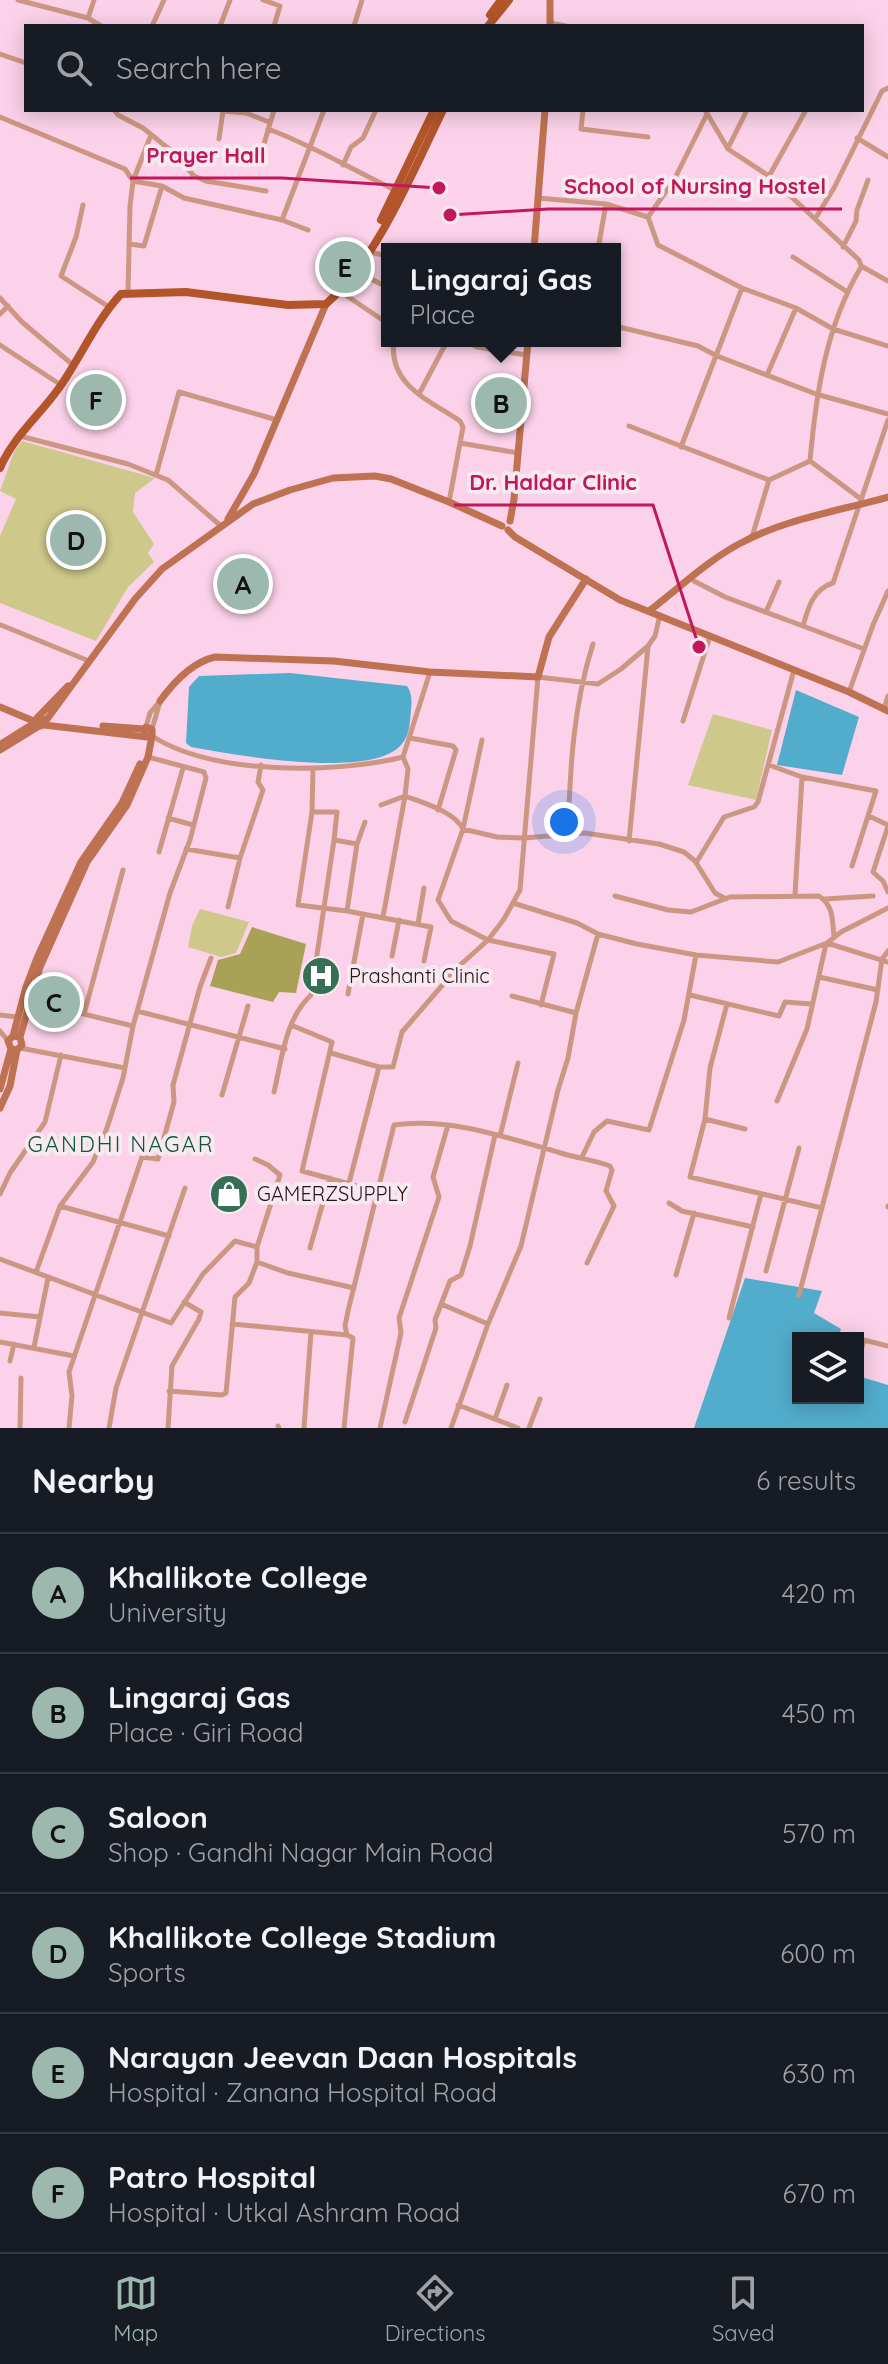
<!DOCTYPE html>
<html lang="en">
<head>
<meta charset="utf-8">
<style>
  body { margin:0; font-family:Quicksand,sans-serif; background:#242831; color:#f1f3f6 }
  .controls { position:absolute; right:24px; bottom:24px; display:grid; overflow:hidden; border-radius:0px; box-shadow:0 4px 20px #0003 }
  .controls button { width:72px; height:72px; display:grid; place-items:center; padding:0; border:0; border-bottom:2px solid #363941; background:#171b24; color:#f1f3f6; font:40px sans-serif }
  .you { position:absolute; left:564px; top:822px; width:28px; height:28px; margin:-20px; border:6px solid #fff; border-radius:50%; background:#1a73e8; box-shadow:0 0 0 12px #1a73e833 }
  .badge { display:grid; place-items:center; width:52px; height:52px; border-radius:50%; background:#9db8ae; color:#111; font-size:26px; font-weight:700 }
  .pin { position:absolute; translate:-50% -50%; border:4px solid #fff; box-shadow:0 2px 8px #0006 }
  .popup { position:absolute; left:381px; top:243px; width:240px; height:104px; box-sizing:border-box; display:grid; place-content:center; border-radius:0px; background:#171b24; filter:drop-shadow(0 2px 6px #0005); font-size:26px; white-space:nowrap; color:#9ea1a6 }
  .popup b { font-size:30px; color:#f1f3f6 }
  .popup::after { content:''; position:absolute; left:50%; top:100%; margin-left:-16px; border:16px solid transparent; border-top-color:#171b24 }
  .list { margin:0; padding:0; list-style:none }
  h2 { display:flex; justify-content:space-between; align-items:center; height:104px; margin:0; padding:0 32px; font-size:34px }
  h2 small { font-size:26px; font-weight:400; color:#9ea1a6 }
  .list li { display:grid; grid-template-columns:52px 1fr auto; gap:24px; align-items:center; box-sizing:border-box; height:120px; padding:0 32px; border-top:2px solid #363941 }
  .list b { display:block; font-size:30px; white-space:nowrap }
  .list p { margin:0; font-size:26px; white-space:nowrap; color:#9ea1a6 }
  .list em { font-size:26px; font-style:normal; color:#9ea1a6 }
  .icon { flex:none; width:44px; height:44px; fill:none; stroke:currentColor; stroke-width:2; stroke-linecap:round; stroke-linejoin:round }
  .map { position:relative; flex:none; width:888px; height:1428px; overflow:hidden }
  .search { position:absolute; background:#171b24; box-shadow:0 4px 20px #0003; left:24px; right:24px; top:24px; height:88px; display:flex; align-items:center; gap:20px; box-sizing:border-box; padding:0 28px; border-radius:0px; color:#9ea1a6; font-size:30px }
  .sheet { height:824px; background:#171b24 }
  nav { display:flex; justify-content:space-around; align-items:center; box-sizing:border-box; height:112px; border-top:2px solid #363941; background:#171b24; font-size:22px; color:#9ea1a6 }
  nav a { display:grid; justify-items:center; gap:4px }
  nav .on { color:#9db8ae }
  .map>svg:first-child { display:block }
</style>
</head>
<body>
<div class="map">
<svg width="888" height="1428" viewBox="0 0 888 1428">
  <rect width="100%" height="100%" fill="#fbd2e9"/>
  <path fill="#cec88b" d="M22,441l133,37 -20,15 -2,19 21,32 -6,9 6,9 -26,25 -32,54 -96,-38v-67l16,-37 -16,-8 14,-39z
    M713,714l59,16 -16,70 -68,-15z
    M200,909l49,13 -13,31 -15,4 -33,-10 4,-21z"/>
  <path fill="#a9a156" d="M252,927l54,17 -10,49 -17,-1 -6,10 -63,-16 8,-26 22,-6z"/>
  <path fill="#52adcc" d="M290,673l117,13c7,10 4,22 3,35 -1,11 -4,20 -12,27 -35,30 -163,7 -207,-1l-5,-4 3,-56 10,-11z
    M796,690l63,27 -17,58 -65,-10z
    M745,1278l77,13 -8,22 27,16 -3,9h-40v60h60v-22l30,9v43h-194z"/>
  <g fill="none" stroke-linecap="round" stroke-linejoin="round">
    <path stroke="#cc9782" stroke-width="5" d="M18,0l70,18 13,8
      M263,0l17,6 -6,20
      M88,18l6,-18
      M550,23l16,3
      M152,26l12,-26
      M220,26l10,-26
      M354,26l8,-26
      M0,54l26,9
      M114,110l4,5 25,13 31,25 20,23 12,5 60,10
      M583,110l-2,19 67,8
      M705,110l23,39 41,27 90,84 2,6 27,15
      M0,117l125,52 8,12 -3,25 -2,86
      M268,129c44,16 85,41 127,61
      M151,135l-18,46 29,5 22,12 98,22 26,10
      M857,138l31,19
      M219,139l4,-28 23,2 23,9
      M728,148l19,-38
      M259,161l15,-51
      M343,165l8,-18 12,-9 13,-28
      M769,176l37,-66
      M538,198l68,6 42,13 10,28 84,43 54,20 37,21 55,17
      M83,205l-7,32 -15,39 48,31
      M648,217l26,-37 33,-66
      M815,219l19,-31 48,-97 6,-3
      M282,220l42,-110
      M129,244l15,2 18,-60
      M843,247l13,-26 1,-11 11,-30
      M598,249l8,-45
      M370,252l17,4
      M793,257l53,34
      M357,272l30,15
      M341,292l46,31
      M0,298l22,24 51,43
      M0,314l8,-8
      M615,326l83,20 19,10 99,38 72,20
      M394,341c-6,44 35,59 66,80l3,6 -14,75
      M466,341l11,6 49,8
      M0,345l61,40
      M767,375l29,-67
      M491,392l32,6
      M419,394l26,-49
      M629,426l140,54
      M20,436l108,28 40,16 53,46
      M460,443l58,10
      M681,447l61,-159
      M810,461c6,-68 16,-135 51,-194
      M810,461l51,38
      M156,475l23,-83 98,28
      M752,537l17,-57 41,-19
      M694,581l31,16 78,29c5,-18 10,-37 30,-43l55,-163
      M766,612l13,-30
      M1,625l88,36
      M803,626l61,23
      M849,692l24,-67 15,-34
      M884,709l4,-13
      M683,721l27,-85
      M146,727l4,-14 10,-12
      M152,729l8,-27
      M152,736c60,39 183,38 251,21l27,-85
      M410,738l43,8 3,4 -18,60
      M482,740l-19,89 -25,71 13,21 37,19 66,14 -13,51
      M769,765l33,12 74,14 -24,75
      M313,769l-1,43 -14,93 49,6 84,16 -7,34
      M381,805l24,-9c18,7 49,15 58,33l34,8 27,1 61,-5 74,11 25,8 11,9 20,32 11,6
      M312,812h25l-3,28 23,4 -10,67
      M869,816l19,9
      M168,818l25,7
      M888,826l-15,46 10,9 5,11
      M568,834c2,-64 5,-128 25,-190
      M629,841l19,-194
      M357,844l8,-22
      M186,849l54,9
      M159,852l24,-84
      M696,863l28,-46 30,-10 4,-5 36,-132
      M795,895l7,-118
      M615,896l53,14 23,2 39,-15 89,-1c15,10 13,24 15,40
      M825,899l48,-3
      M513,903l64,20 21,11 39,10 59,11 82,7 49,-19 14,-11 47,-24
      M228,907l12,-49 23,-68 -5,-8 3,-17
      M383,917l22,-121 3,-27 -5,-12
      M418,924l6,-36
      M827,943l61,19
      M392,956l7,-36
      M819,977l59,13
      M348,994l15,-80
      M690,995l89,21 6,-14 26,2
      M512,996l64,17
      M30,1001l103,25
      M727,1004l-17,64 -5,51 40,10
      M137,1011l148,38
      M84,1014l39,-144
      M0,1015l17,2
      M291,1025l41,17 -30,129 77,21
      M0,1031l8,10
      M20,1048l105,20
      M331,1053l48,14h14l9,-35 56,-65 30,-27 16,-21 16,-29 18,-213 60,7 23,-15 27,-23 7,-10 5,-21
      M274,1092c8,-33 11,-73 37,-97l23,-155
      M222,1095l26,-89
      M777,1101l30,-72 19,-85
      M705,1119l-15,58 132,31
      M500,1136l18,-73
      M582,1157l12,-25 13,-11 42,9 35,-110 12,-65
      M349,1183l30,-116
      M0,1194l10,-21 35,-51 16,-67
      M669,1203l13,8 71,16
      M60,1206l109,30
      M888,1207v-1
      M310,1248l20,-70
      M0,1259l171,64 32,-49 32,-33 22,6
      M257,1262l31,11 66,15
      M766,1271l33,-123
      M36,1272l24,-66 33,-44 14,-34 16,-50 10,-52 37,-133 20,-53 16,-62 -2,-6 -56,-15
      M676,1275l18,-62
      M799,1295l77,-293 6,-43 6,-8
      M441,1304l47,20
      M0,1313l40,4
      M729,1318l32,-124
      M232,1324l115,11 6,3 -9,90
      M347,1335l-2,-9 3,-15 46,-186c57,-8 113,13 167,28 16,5 33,7 49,13l2,4 -6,21 8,15 -27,57
      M0,1342l74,14
      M34,1347l14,-69
      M858,1360l6,-20 24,6
      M10,1361l4,-17
      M169,1391l53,4 4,-2 9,-96 14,-14 8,-21v-15l23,-72 -12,-10 -13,-6
      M458,1405l60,23
      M495,1419l12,-34
      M405,1422l31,-94 -1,-8 15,-39 11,-6 9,-29 25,-111
      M278,1426l1,2
      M20,1428l1,-50
      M69,1428l3,-32 -3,-24 73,-215 16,2 16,-57 -1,-17 27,-98 11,-29
      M109,1428l7,-40 69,-200
      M168,1428l4,-62 27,-47 2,-7 -17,-10
      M304,1428l7,-96
      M380,1428l21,-95 -2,-15 40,-121 -6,-20 15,-52
      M451,1428l37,-104 33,-78 37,-156 10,-32 8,-45 22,-79
      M529,1428l11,-29"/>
    <path stroke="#be7252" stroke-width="7" d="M550,0v26
      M534,249l11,-139
      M228,519l26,-45 72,-170
      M510,521l4,-22 14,-158
      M508,530l7,7 105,63 229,92 39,19
      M649,611c29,-22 58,-50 90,-67 45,-25 100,-33 149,-47
      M160,701c13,-18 33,-39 55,-44l119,4 96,11 108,5 11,-40 37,-58
      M0,707l36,15
      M41,717l4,5 -4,4 -5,-3 1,-5 31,-32
      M45,722l90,-123 27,-30 91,-65 37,-14 43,-12 42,-2 16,3 58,23 53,24
      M44,725l103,12 5,-1v-7l-6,-2 -2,8
      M103,726l41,3
      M1,744l35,-22
      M0,750l39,-24
      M13,1036l13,-49 11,-29 44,-96 41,-59 18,-39
      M20,1037l20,-70 47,-105 40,-57 21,-48 4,-21
      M0,1089l11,-40
      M0,1108l10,-22 7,-36 5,-5 -2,-8 -7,-1 -5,5 3,8 6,1"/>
    <path stroke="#b2552a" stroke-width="8" d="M490,15l11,-15
      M488,26l21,-26
      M381,220l53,-110
      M326,304c51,-44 87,-133 117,-194
      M0,468c13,-31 40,-53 59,-80 22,-31 36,-66 62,-94l65,-2 102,13 38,-1"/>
  </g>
  <defs>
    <symbol id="hospital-disc" viewBox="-11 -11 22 22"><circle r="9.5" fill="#376f56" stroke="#f6e9f0"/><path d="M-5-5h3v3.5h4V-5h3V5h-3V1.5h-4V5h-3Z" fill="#fff"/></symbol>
    <symbol id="shop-disc" viewBox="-11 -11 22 22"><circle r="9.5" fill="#376f56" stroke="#f6e9f0"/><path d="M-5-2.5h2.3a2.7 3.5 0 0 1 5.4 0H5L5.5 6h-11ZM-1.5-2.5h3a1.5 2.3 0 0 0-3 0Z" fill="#fff"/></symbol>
  </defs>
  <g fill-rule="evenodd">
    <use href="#hospital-disc" x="299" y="954" width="44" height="44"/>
    <use href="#shop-disc" x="207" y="1172" width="44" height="44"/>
  </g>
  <g text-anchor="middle" stroke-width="8" stroke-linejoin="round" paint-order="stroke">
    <g font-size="20" fill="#27101e" stroke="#f6e9f0" text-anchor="start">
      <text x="349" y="983">Prashanti Clinic</text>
      <text x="257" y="1201">GAMERZSUPPLY</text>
    </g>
    <g font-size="22" letter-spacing="2" fill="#0e553c" stroke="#f6e9f0">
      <text x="121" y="1152">GANDHI NAGAR</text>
    </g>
  </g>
  <path fill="none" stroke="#c2185b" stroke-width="3" d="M439 188L282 178H130M450 215L548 209H842M699 647L653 505H454"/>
  <g fill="#c2185b" stroke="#f6e9f0" stroke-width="3">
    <circle cx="439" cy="188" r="8"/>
    <circle cx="450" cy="215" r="8"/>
    <circle cx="699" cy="647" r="8"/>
  </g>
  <g font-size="22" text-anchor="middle" font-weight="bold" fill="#c2185b" stroke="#f6e9f0" stroke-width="8" stroke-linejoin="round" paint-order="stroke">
    <text x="206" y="163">Prayer Hall</text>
    <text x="695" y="194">School of Nursing Hostel</text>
    <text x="553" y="490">Dr. Haldar Clinic</text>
  </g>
</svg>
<div class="controls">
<button><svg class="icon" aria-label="layers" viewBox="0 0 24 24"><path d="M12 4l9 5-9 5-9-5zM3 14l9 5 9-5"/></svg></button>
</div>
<div class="you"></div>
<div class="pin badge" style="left:243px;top:584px">A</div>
<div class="pin badge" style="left:501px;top:403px">B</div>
<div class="popup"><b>Lingaraj Gas</b>Place</div>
<div class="pin badge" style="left:54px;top:1002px">C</div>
<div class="pin badge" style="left:76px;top:540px">D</div>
<div class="pin badge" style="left:345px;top:267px">E</div>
<div class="pin badge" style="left:96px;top:400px">F</div>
<div class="search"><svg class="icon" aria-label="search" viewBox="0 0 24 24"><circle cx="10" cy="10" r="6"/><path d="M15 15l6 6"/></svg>Search here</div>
</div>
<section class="sheet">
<h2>Nearby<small>6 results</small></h2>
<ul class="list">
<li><span class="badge">A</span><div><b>Khallikote College</b><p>University</p></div><em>420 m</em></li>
<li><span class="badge">B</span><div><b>Lingaraj Gas</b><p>Place · Giri Road</p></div><em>450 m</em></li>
<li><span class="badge">C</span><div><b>Saloon</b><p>Shop · Gandhi Nagar Main Road</p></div><em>570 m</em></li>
<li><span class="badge">D</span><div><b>Khallikote College Stadium</b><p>Sports</p></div><em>600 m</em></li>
<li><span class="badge">E</span><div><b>Narayan Jeevan Daan Hospitals</b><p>Hospital · Zanana Hospital Road</p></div><em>630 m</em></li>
<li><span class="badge">F</span><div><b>Patro Hospital</b><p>Hospital · Utkal Ashram Road</p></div><em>670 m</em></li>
</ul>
</section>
<nav>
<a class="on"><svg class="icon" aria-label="map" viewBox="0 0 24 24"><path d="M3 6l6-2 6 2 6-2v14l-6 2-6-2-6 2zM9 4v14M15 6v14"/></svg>Map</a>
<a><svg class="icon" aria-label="directions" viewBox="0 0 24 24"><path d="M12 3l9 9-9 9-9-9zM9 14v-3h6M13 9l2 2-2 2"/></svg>Directions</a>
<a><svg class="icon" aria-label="saved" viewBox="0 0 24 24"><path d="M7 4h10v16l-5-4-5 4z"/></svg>Saved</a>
</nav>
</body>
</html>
